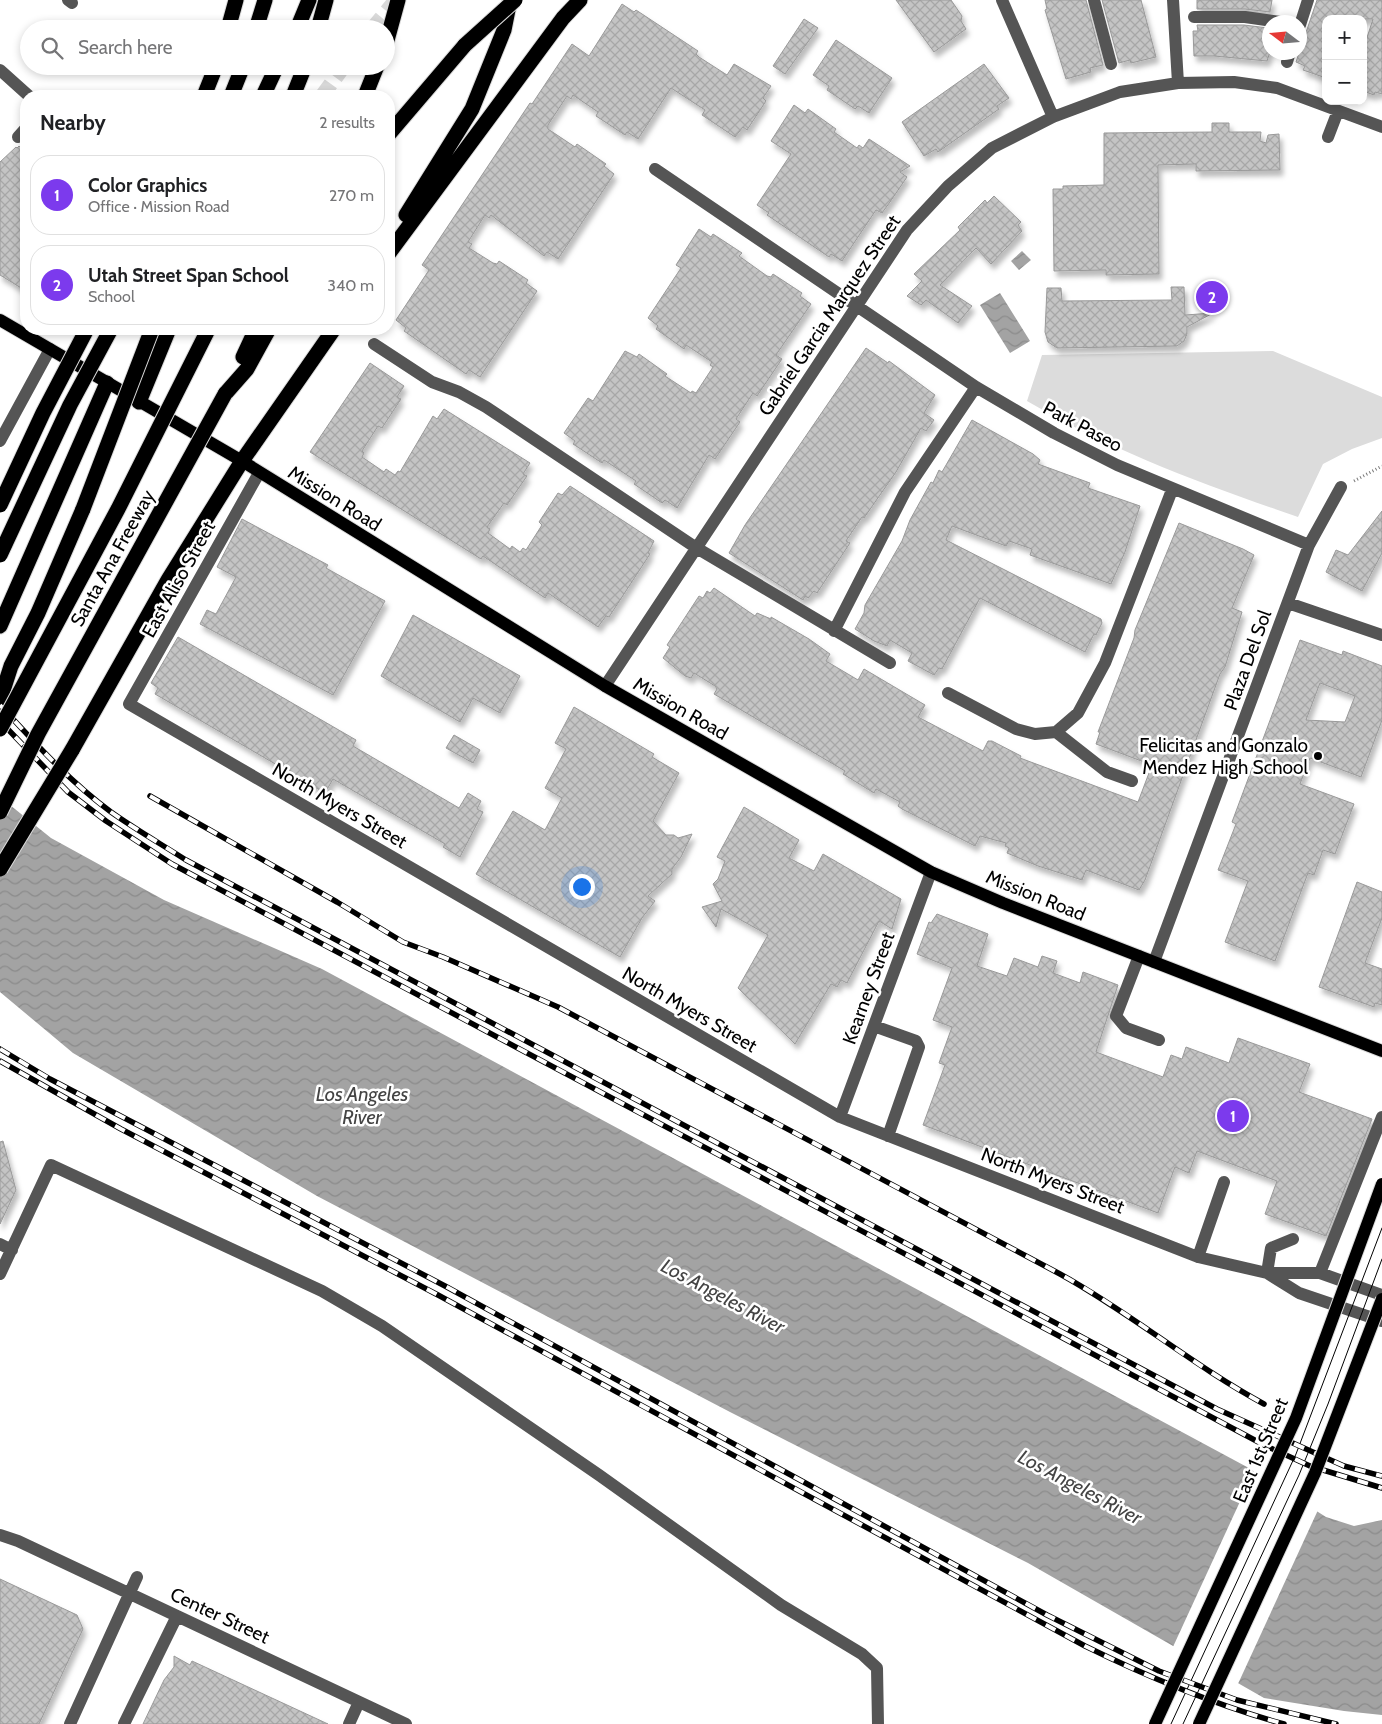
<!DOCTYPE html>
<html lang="en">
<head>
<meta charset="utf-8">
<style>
  body { margin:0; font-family:Cabin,sans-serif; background:#f2f2f2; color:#202124 }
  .controls { position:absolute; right:15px; top:15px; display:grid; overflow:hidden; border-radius:10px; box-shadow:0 2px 8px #0003 }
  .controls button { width:45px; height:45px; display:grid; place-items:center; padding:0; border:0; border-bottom:1px solid #e0e0e0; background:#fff; color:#202124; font:25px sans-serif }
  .compass { position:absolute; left:1262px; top:15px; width:45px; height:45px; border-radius:50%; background:#fff; box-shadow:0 2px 8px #0003; rotate:286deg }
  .you { position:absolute; left:581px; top:886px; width:18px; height:18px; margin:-12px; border:4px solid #fff; border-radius:50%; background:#1a73e8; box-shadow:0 0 0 8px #1a73e833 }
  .badge { display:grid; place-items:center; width:32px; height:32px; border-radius:50%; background:#7c3aed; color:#fff; font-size:16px; font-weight:700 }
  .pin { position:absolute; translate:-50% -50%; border:2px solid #fff; box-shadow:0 1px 5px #0006 }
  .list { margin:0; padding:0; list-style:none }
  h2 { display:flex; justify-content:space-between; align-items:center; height:65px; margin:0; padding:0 20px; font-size:21px }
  h2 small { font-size:16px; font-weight:400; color:#757577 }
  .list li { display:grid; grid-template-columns:32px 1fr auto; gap:15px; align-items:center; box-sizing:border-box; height:80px; margin:0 10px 10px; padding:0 10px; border:1px solid #e0e0e0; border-radius:20px }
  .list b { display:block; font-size:19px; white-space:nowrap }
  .list p { margin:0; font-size:16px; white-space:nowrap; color:#757577 }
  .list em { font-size:16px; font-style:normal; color:#757577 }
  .icon { flex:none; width:28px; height:28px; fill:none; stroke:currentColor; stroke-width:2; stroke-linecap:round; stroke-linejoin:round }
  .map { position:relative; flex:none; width:1382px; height:1724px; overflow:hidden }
  .search { position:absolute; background:#fff; box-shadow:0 2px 8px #0003; left:20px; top:20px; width:375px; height:55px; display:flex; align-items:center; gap:12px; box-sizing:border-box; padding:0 18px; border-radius:28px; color:#757577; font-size:19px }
  .panel { position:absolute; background:#fff; box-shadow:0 2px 8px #0003; left:20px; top:90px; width:375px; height:245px; border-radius:20px }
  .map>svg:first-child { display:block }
</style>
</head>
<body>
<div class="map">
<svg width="1382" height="1724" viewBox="0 0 1382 1724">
  <defs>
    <pattern id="water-waves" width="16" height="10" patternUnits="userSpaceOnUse" patternTransform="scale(1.25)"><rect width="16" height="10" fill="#a3a3a3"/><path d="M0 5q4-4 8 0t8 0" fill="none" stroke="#8b8b8b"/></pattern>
    <pattern id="building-cross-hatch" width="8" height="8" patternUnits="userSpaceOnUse" patternTransform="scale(1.25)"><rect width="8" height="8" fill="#c4c4c4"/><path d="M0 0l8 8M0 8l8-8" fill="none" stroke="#a7a7a7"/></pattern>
    <filter id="shadow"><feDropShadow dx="3" dy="5.5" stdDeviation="2.5" flood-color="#0004"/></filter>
  </defs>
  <rect width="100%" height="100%" fill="#fff"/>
  <path fill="#dcdcdc" d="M1273,351l109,46v41l-30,11 -29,15 -25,53c-93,-32 -186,-66 -271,-116l15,-46z"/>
  <path fill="url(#water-waves)" d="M1022,251l9,9 -12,10 -8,-9z
    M1000,293l30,48 -20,12 -30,-48z
    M0,797l51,41 113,62 158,69 925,498 79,50 28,9 28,-6v195l-38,-4 -80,-13 -236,-135 -298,-151 -413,-216 -244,-143 -73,-61z"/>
  <path fill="#fff" d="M1255,1469l63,41 -81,176 -65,-37z"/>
  <path fill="url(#building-cross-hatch)" stroke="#999" fill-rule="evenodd" filter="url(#shadow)" d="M896,0h55l11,16 -1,5 5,8 -32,23z
    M1045,0h41l17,65 -13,3 1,4 -25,7 -21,-69 2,-1z
    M1102,0h39l15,57 -25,6 -1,-3 -11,3z
    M1197,0h75l-2,12 -25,-3h-48z
    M1317,0h65v94l-7,-2 -1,3 -11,-4v-41l10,-31h-47v59l-23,-8 2,-4 -9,-4z
    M622,4l12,8 2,-2 62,41 -2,3 3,3 28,18 7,-11 37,22 -8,12 3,3 -19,29 -4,-3 -8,10 -33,-22 3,-5 -34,-22 -33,51 -11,-7 -2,3 -29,-19 2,-4 -3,-2 -22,-15 -2,4 -4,-3 -19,29v4l27,18 2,-3 29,20 -2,2 10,8 -56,85 -11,-7 -3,4 -53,-41 -2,3 -4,-3 -17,27 4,2 -3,4 24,15 4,1 2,-3 29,19 -2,3 11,8 -57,86 -11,-7 -3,4 -62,-43 2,-3 -10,-8 33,-50 -7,-5 108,-162 2,1 40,-60 17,12z
    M804,19l14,9 -33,46 -12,-8z
    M1197,25h47l24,3 2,24 -3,9 -53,-5h-20l-1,-25h5z
    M836,40l56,38 -23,35 -11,-7 -3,3 -28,-19 2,-4 -16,-11z
    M984,64l25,34 -12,8 2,3 -61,43 -2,-3 -12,7 -22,-34z
    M794,105l11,8 3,-4 28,20 -2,3 23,16 2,-3 4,3 6,-9 41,27 -10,6 7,5 -17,25 -8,11 -6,-3 -34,51 -11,-7 -2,3 -62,-42 2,-2 -12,-8 34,-51 -20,-13z
    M1212,123h17v9h32l-1,9 6,2 2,-8 11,-1 1,36 -84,1v-7l-38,1 1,109 -53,1v-5l-52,1 -1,-82h10v-3l41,-1v-52l108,-1z
    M19,146l7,7v20l-6,6 6,5v107l-26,-16v-113l16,-15 1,1z
    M994,196l27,26 -3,3 4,6 -31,33 -15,-16 -36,37 32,21 -14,17 -32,-23 -5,5 -14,-9 15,-15 -8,-7 46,-44 -2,-3 27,-27 2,3z
    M699,229l12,8 2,-3 29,19 -3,3 28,20 4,1 2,-3 29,19 -2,3 11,8 -35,51 6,4 -25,37 -4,-3 -17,26 4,3 -25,37 -6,-4 -32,53 -12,-8 -3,3 -28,-19 2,-3 -32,-21 -2,3 -29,-19 2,-3 -11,-8 24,-35 5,3 32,-50 12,6 2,-3 28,20 -2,2 26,17 1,-2 4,2 17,-26 -3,-2 2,-3 -26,-17 -2,4 -28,-20 2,-3 -10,-8 33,-50 -5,-3z
    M1171,287h13l1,28 28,-2 -26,14v7l-3,7 -7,5 -120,2 -9,-6 -3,-10 2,-44h14l1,13 110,-1z
    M866,348l22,15 1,-2 46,34 -11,18 10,7 -8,11 -5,-3 -25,44 -32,46 -2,-1 -16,24 4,2 -33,50 -3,-2 -6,7 -3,-2 -2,4 -74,-47 16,-28z
    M370,363l34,23 -7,11 4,2 -19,29 -4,-2 -16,25 2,2 -2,4 22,15 2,-3 9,6 3,-4 2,1 33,-56 4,3 7,-10 86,54 -7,11 4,2 -20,29 -3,-2 -17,24 3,2 -2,4 22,16 2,-3 8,6 3,-4 3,2 16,-25 -3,-3 19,-29 4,2 8,-9 84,55 -6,12 2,1 -41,63 -3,-1 -8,11 -50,-34 -3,5 -62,-42 -2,3 -171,-107z
    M972,420l61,34 7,6 -2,4 52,19 -2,5 52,18 -15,46 -14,32 -81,-29 2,-6 -23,-8 -3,5 -54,-20 -6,14 155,79 1,4 -6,12 -2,-1 -9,18 -105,-54 -38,71 -3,-1 -5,7 -26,-14 4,-8 -22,-13 -3,6 -13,-5 -19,-12 9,-16 1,-8 37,-64 8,-21 21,-38 2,1 6,-13 3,2z
    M1382,511v42l-20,38 -36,-19 10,-22 12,5z
    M242,519l86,46 -2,3 59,33 -52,94 -133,-71 7,-14 9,4 20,-37 -19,-10z
    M1179,523l64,26 11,6 -22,53 10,4 -17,55 -5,7 -75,206 -6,10 -53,-20 -4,10 -44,-14 -31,-13 2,-5 -4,-2 1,-3 -26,-7 -5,10 -73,-37 -4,-3 2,-4 -24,-13 -2,4 -31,-19 2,-3 -131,-77 3,-5 -2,-3 -21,-13 -3,5 -6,-2 -22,-18 7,-11 -3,-2 32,-49 4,2 4,-7 3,2 4,-5 41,28 2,-3 14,6v-2l38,22 21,15 -4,7 32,19 6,-11 44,26 17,10 -7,12 65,34 5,-10h4l29,15 -1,2 118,44 14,-37 -56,-21 4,-12h-2l36,-94 1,-8z
    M413,615l107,61 -20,37 -27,-15 -13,24 -79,-46z
    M178,637l178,103 -3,6 106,62 9,-15 13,8 -4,8 6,3 -23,45 -17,-10 2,-3 -112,-65 -8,14 -170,-99 3,-6 -7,-5z
    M1300,640l42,15 1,-4 39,15v54l-21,57 -51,-19 -10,26 54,20 -19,50 -12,-4 -9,25 -6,-2 -33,88 -50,-19 23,-61 -30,-11 18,-46 -4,-2zM1320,683l35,13 -10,26 -39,-2z
    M574,707l80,47 -2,3 27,16 -26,48 13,14h8l4,3 14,-4 -11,23 -9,12v5l-24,22 7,5 -13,17 -22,39 -144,-83 37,-63 32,19 17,-32 -17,-10 21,-39 -11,-6z
    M454,735l26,15 -7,13 -27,-15z
    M744,807l55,33 -10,18 25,13 9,-17 78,45 -9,30 -13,-8 -32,62 -6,-3 -4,7 -6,-3 -36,60 -57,-56 30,-53 -47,-26 -5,18 -14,-20 20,-6 -9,-17 5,-5 7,-18 -8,-4z
    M1357,882l25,10v26l-17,45 17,6v36l-7,-2 -1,4 -55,-20z
    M937,914l51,20 -11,32 30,10 7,-18 24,9 4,-11 15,5 -4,12 27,10 3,-11 35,13 -22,67 67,25 8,-22 11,4 4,-12 43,16 9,-25 72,26 -11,28 73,27 -46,117 -61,-22 12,-33 -80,-30 -8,22 -14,-6 -17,46 -235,-88 22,-60 -6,-2 13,-36 -19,-7 19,-52 -35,-14 12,-32 2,1z
    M3,1141l13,49 -16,34v-82z
    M0,1579l77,36 6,14 -44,95h-39z
    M174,1656l16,9 2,-4 136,63h-185l21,-44 10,-13z"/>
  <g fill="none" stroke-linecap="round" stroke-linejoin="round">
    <path stroke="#d9d9d9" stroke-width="15" stroke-dasharray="15 8" stroke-linecap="butt" d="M372,29l24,-29
      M322,96l22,-30"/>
    <defs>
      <path id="major" d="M0,320l242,141 363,225 326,186 72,31 379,148"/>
      <path id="highway" d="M228,29l8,-29
        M256,29l9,-29
        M297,29l12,-29
        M318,29l8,-29
        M386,44l12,-44
        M204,96l12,-30
        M231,96l12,-30
        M263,96l14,-30
        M293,96l12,-30
        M365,96l12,-30
        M389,134l76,-89
        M406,215l66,-106 32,-79 6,-30
        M389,253l174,-235 17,-18
        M243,357l13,-28
        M225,394l22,-25 22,-40
        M139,402l30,-73
        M0,626l107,-243
        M0,700l11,-34 27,-53 45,-104
        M72,750l96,-170 74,-119 92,-132"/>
    </defs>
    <use href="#major" stroke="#dbdbdb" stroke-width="14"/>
    <use href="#highway" stroke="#dbdbdb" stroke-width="17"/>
    <path stroke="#777" stroke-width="3" stroke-dasharray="1 2.5" stroke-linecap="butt" d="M1354,481l28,-15"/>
    <path stroke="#555" stroke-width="12" d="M68,0l4,3
      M1002,0l51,117
      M1094,0l17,64
      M1173,0l5,83
      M1194,17h51l35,5
      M1300,25l8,-25
      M1287,62l3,-10
      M0,70l29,26
      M18,137l8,-9
      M1328,137l10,-26
      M655,169l321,218 78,46 63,32 192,80
      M374,344l58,38 27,10 27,15 209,140 195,116
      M0,441l50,-92
      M259,473l-130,231 711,413 358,140 69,16h53l62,22
      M1288,603l94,32
      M834,631l71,-139 71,-105
      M605,686l302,-456 41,-44 44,-38 61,-31 67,-25 58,-9 56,-1 43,6 105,39
      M948,693l68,36 19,5 21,-2 22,-19 27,-50 67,-173
      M1056,732l51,40 25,9
      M1139,956l-23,60 10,12 33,12
      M1154,962l155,-417 32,-58
      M874,1026l42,15 3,6 -31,89
      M840,1117l91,-245
      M0,1244l12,6
      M1198,1257l26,-75
      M1267,1273l32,20 83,28
      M1267,1273l4,-25 22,-9
      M1320,1273l62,-156
      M0,1274l51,-109 271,126 60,35 217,149 182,130 81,49 15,14 1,56
      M0,1535l18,6 388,183
      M70,1724l67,-147
      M124,1724l53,-108
      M349,1724l10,-22"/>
    <use href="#major" stroke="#000" stroke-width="12"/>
    <use href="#highway" stroke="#000" stroke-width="15"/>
    <path stroke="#000" stroke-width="1" d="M1171,1724l125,-270 86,-226
      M1183,1724l116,-249 29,-71 54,-145"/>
    <defs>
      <path id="rail" d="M0,705c35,38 70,77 111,107 24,17 50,32 75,48l1031,549 127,57 38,10
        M0,721l68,71 38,29 66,43 1092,581 46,21 72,22
        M150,796l187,106 66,40 40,15 115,50 502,267c71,39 132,91 204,130
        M0,1049l50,30 395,207 602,329 112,56 78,29 99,24
        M0,1061l121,68 317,166 647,351c65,32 130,59 199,78"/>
    </defs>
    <use href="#rail" stroke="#000" stroke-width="5.5"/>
    <use href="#rail" stroke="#fff" stroke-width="4" stroke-dasharray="11" stroke-linecap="butt"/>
    <defs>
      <path id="major-bridge" d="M1155,1724l141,-306 86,-234
        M1199,1724l116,-251 67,-174"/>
      <path id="highway-bridge" d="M465,45l50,-45
        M0,505l43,-92 44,-84
        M83,509l69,-180
        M0,555l70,-150 41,-76
        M0,729l118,-220 90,-179
        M0,812l38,-78 187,-340
        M0,869l72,-119"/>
    </defs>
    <use href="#major-bridge" stroke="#dbdbdb" stroke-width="14" stroke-linecap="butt"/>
    <use href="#highway-bridge" stroke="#dbdbdb" stroke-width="17" stroke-linecap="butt"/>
    <use href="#major-bridge" stroke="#000" stroke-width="12"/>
    <use href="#highway-bridge" stroke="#000" stroke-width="15"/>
  </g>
  <circle fill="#000" stroke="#fff" stroke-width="2" cx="1318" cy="756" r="5"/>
  <g text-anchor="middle" stroke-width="5" stroke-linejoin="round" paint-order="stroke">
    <g font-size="19" fill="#000" stroke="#fff">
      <text transform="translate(829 315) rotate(-56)" y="7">Gabriel Garcia Marquez Street</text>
      <text transform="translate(1083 426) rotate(28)" y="7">Park Paseo</text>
      <text transform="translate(335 498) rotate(32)" y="7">Mission Road</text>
      <text transform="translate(112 558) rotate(-61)" y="7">Santa Ana Freeway</text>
      <text transform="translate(178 579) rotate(-61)" y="7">East Aliso Street</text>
      <text transform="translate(1247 660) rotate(-70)" y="7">Plaza Del Sol</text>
      <text transform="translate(681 708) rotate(30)" y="7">Mission Road</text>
      <text transform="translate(340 805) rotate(30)" y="7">North Myers Street</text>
      <text transform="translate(1036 895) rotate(22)" y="7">Mission Road</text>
      <text transform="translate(868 988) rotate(-70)" y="7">Kearney Street</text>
      <text transform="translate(690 1009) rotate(30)" y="7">North Myers Street</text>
      <text transform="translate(1053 1180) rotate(21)" y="7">North Myers Street</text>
      <text transform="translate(1260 1450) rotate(-67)" y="7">East 1st Street</text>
      <text transform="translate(220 1615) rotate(25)" y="7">Center Street</text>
    </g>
    <g font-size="19" fill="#000" stroke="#fff" text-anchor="end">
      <text x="1308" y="752">Felicitas and Gonzalo<tspan x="1308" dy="22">Mendez High School</tspan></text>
    </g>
    <g font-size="20" font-style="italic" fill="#444" stroke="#fff">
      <text x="362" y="1101">Los Angeles<tspan x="362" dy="23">River</tspan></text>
      <text transform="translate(723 1296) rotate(28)" y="7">Los Angeles River</text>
      <text transform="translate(1080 1487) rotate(28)" y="7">Los Angeles River</text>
    </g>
  </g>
</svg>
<div class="controls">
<button>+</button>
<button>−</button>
</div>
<svg class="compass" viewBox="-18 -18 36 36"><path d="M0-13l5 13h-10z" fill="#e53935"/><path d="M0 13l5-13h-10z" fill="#757577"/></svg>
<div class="you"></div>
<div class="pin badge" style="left:1233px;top:1116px">1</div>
<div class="pin badge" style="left:1212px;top:297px">2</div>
<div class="search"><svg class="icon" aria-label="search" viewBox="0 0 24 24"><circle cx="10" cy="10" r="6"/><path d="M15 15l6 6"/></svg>Search here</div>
<section class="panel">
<h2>Nearby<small>2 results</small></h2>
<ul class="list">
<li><span class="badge">1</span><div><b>Color Graphics</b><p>Office · Mission Road</p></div><em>270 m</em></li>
<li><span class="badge">2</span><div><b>Utah Street Span School</b><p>School</p></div><em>340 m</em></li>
</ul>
</section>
</div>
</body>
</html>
